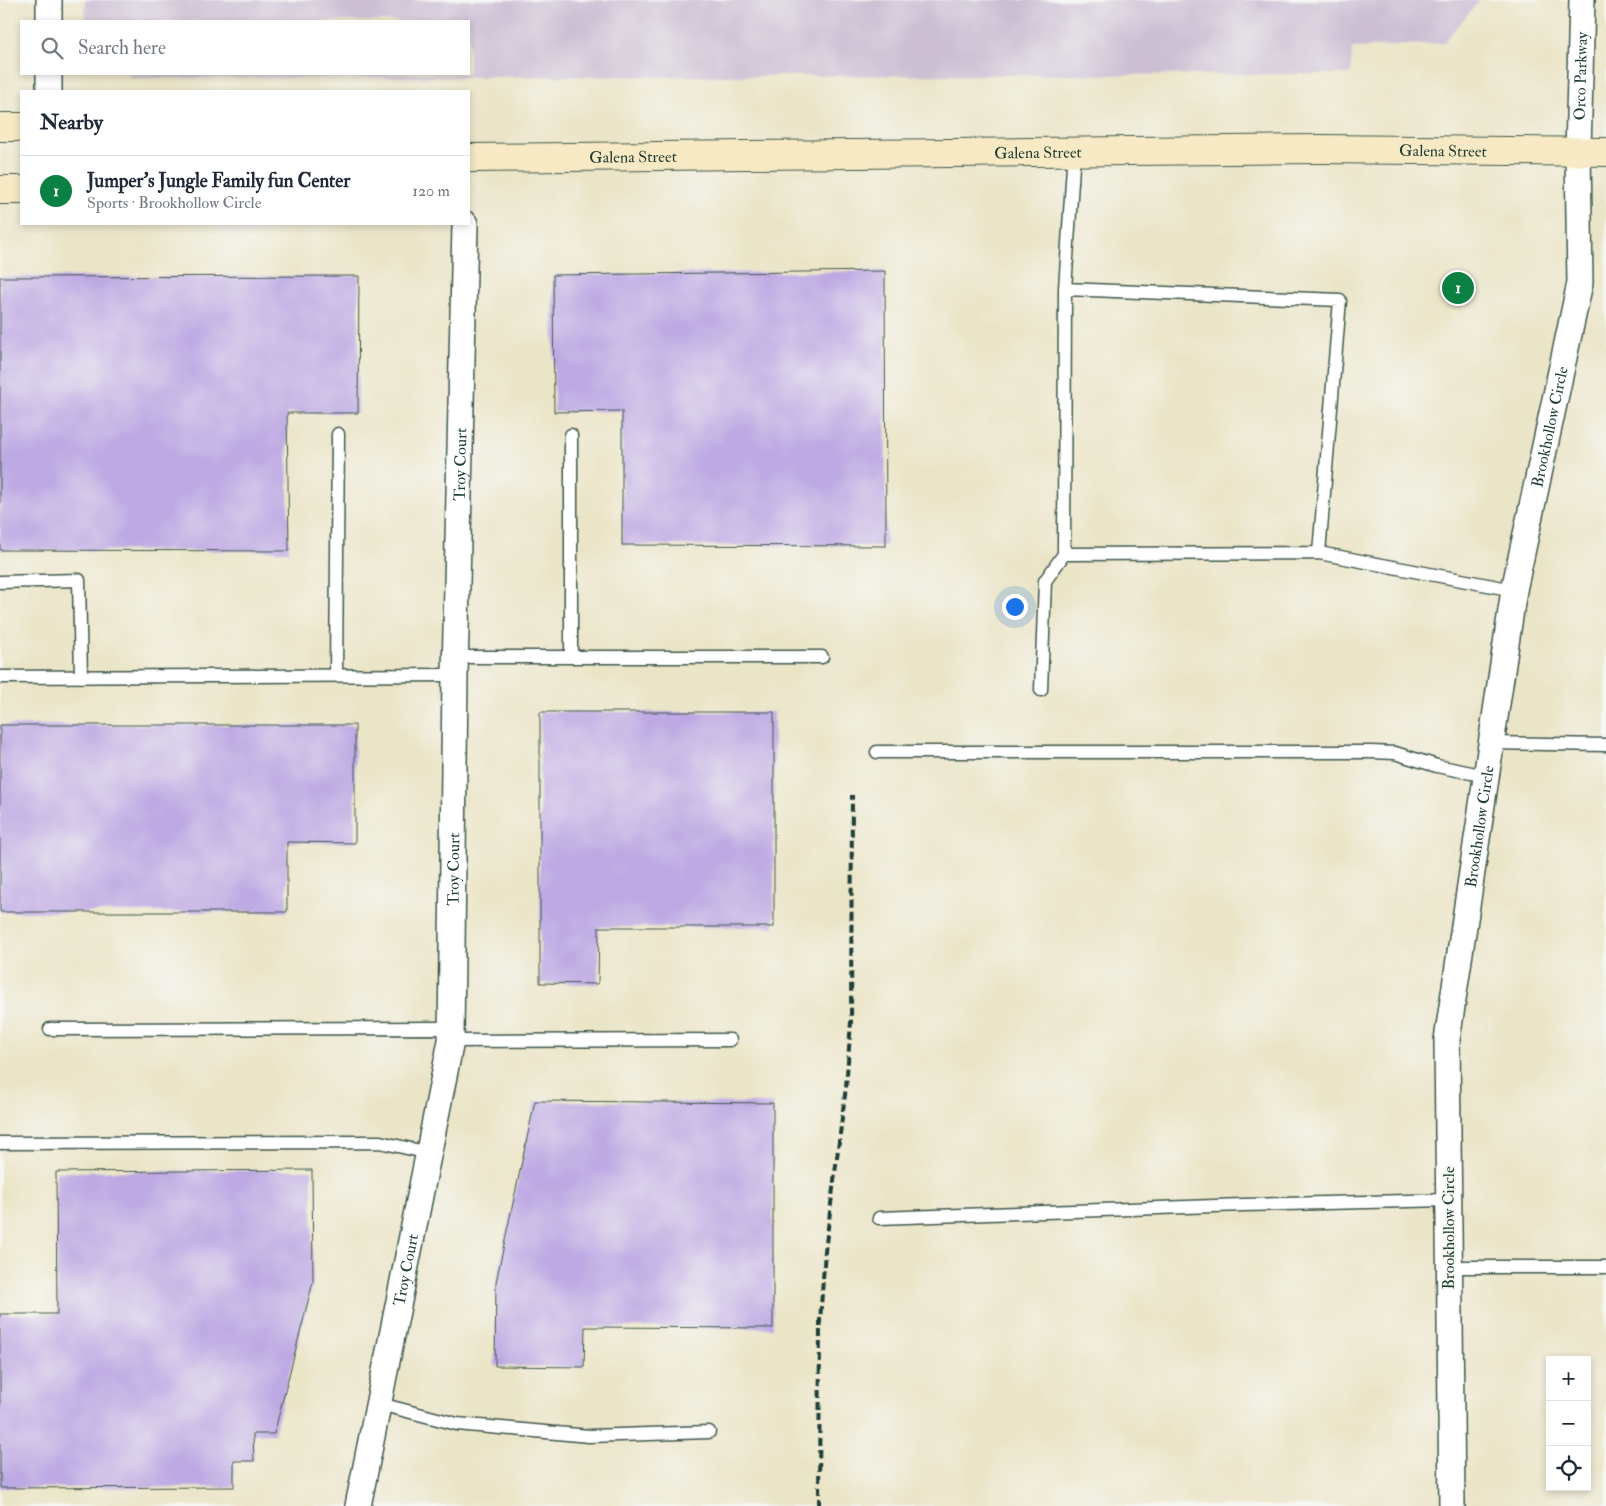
<!DOCTYPE html>
<html lang="en">
<head>
<meta charset="utf-8">
<style>
  body { margin:0; font-family:"IM FELL Double Pica",serif; background:#f2f2f3; color:#1f2937 }
  .controls { position:absolute; right:15px; bottom:15px; display:grid; overflow:hidden; border-radius:0px; box-shadow:0 2px 8px #0003 }
  .controls button { width:45px; height:45px; display:grid; place-items:center; padding:0; border:0; border-bottom:1px solid #e0e1e3; background:#fff; color:#1f2937; font:25px sans-serif }
  .you { position:absolute; left:1014px; top:606px; width:18px; height:18px; margin:-12px; border:4px solid #fff; border-radius:50%; background:#1a73e8; box-shadow:0 0 0 8px #1a73e833 }
  .badge { display:grid; place-items:center; width:32px; height:32px; border-radius:50%; background:#0b8043; color:#fff; font-size:16px; font-weight:700 }
  .pin { position:absolute; translate:-50% -50%; border:2px solid #fff; box-shadow:0 1px 5px #0006 }
  .list { margin:0; padding:0; list-style:none }
  h2 { display:flex; justify-content:space-between; align-items:center; height:65px; margin:0; padding:0 20px; font-size:21px }
  h2 small { font-size:16px; font-weight:400; color:#747a83 }
  .list li { display:grid; grid-template-columns:32px 1fr auto; gap:15px; align-items:center; box-sizing:border-box; height:70px; padding:0 20px; border-top:1px solid #e0e1e3 }
  .list b { display:block; font-size:19px; white-space:nowrap }
  .list p { margin:0; font-size:16px; white-space:nowrap; color:#747a83 }
  .list em { font-size:16px; font-style:normal; color:#747a83 }
  .icon { flex:none; width:28px; height:28px; fill:none; stroke:currentColor; stroke-width:2; stroke-linecap:round; stroke-linejoin:round }
  .map { position:relative; flex:none; width:1606px; height:1506px; overflow:hidden }
  .search { position:absolute; background:#fff; box-shadow:0 2px 8px #0003; left:20px; top:20px; width:450px; height:55px; display:flex; align-items:center; gap:12px; box-sizing:border-box; padding:0 18px; border-radius:0px; color:#747a83; font-size:19px }
  .panel { position:absolute; background:#fff; box-shadow:0 2px 8px #0003; left:20px; top:90px; width:450px; height:135px; border-radius:0px }
  .map>svg:first-child { display:block }
</style>
</head>
<body>
<div class="map">
<svg width="1606" height="1506" viewBox="0 0 1606 1506">
  <rect width="100%" height="100%" fill="#f6f6f2"/>
  <filter id="ink" filterUnits="userSpaceOnUse"><feTurbulence type="fractalNoise" baseFrequency=".02" numOctaves="2"/><feDisplacementMap in="SourceGraphic" scale="10" xChannelSelector="R" yChannelSelector="G"/><feConvolveMatrix kernelMatrix="1 2 1 2 8 2 1 2 1" color-interpolation-filters="sRGB"/></filter>
  <filter id="wash" filterUnits="userSpaceOnUse"><feTurbulence type="fractalNoise" baseFrequency=".0096" numOctaves="4" result="noise"/><feDisplacementMap in="SourceGraphic" scale="20" xChannelSelector="R" yChannelSelector="G"/><feGaussianBlur stdDeviation="1.12" result="paint"/><feColorMatrix in="noise" values="0 0 0 0 0 0 0 0 0 0 0 0 0 0 0 0 0 1.4 0 .05"/><feComposite in="paint" operator="in"/></filter>
  <g filter="url(#wash)">
    <rect width="100%" height="100%" fill="#ebe5c8"/>
    <path fill="#ccbfd4" d="M85,0h1395l-37,43 -91,5 -1,26 -1220,4 -4,-4h342v-53h-384z"/>
    <g id="blocks">
      <path fill="#bda9e3" d="M885,271l1,275 -264,-1v-134l-68,1 -1,-137z
        M359,276l-1,137h-71l2,138 -289,-1v-273z
        M540,712h234v215h-175l-1,57 -58,-1z
        M0,725h355v118l-68,-1v70h-287z
        M535,1101l238,2v225l-188,-1 -1,40 -89,-1 1,-84z
        M312,1170l1,112 -39,152h-21l1,27h-20v26l-234,1v-174h57l-1,-142z"/>
    </g>
  </g>
  <g filter="url(#ink)">
    <use href="#blocks" fill-opacity="0" stroke="#3e564a" stroke-width="1"/>
    <g fill="none" stroke-linecap="round" stroke-linejoin="round">
      <defs>
        <path id="lane" d="M1074,151l-9,138 -1,265 255,-1 195,37
          M1065,289l275,11 -21,253
          M0,582l79,-2 2,97
          M456,657h366
          M571,657v-222
          M336,676l2,-242
          M0,677l455,-2
          M1041,690l4,-109 19,-27
          M1491,743l115,2
          M877,752h494l24,1 42,13 49,10
          M50,1029l401,-1
          M451,1041l279,-1
          M0,1143l380,-1 49,11
          M879,1218l364,-13 205,-5
          M1448,1267h158
          M380,1404l77,20 132,12 120,-4"/>
        <g id="street">
          <path d="M49,21v-21"/>
          <path d="M49,91v-17"/>
          <path id="s1" d="M358,1506l93,-465 4,-366 10,-451"/>
          <path id="s2" d="M1452,1506l-5,-466 67,-450 66,-307 -2,-131 4,-152"/>
        </g>
        <g id="secondary">
          <path d="M0,127h21"/>
          <path id="s3" d="M469,158l852,-9 285,3"/>
          <path d="M0,190h21"/>
        </g>
      </defs>
      <use href="#lane" stroke="#3e564a" stroke-width="15"/>
      <use href="#street" stroke="#3e564a" stroke-width="28"/>
      <use href="#secondary" stroke="#3e564a" stroke-width="30"/>
      <use href="#lane" stroke="#fff" stroke-width="12"/>
      <use href="#street" stroke="#fff" stroke-width="25"/>
      <use href="#secondary" stroke="#f6e9c3" stroke-width="28"/>
      <path stroke="#1f3d34" stroke-width="4" stroke-dasharray="8 4" stroke-linecap="butt" d="M819,1506l1,-185 5,-70 21,-164 5,-65 1,-227"/>
    </g>
  </g>
  <g text-anchor="middle" stroke-width="4" stroke-linejoin="round" paint-order="stroke">
    <g font-size="16" fill="#1f3d34" stroke="#f6f6f2">
      <text dy="6" stroke="none"><textPath href="#s2" startOffset="1442">Orco Parkway</textPath></text>
      <text dy="6" stroke="none"><textPath href="#s3" startOffset="974">Galena Street</textPath></text>
      <text dy="6" stroke="none"><textPath href="#s3" startOffset="569">Galena Street</textPath></text>
      <text dy="6" stroke="none"><textPath href="#s3" startOffset="164">Galena Street</textPath></text>
      <text dy="6" stroke="none"><textPath href="#s2" startOffset="1088">Brookhollow Circle</textPath></text>
      <text dy="6" stroke="none"><textPath href="#s1" startOffset="1051">Troy Court</textPath></text>
      <text dy="6" stroke="none"><textPath href="#s2" startOffset="682">Brookhollow Circle</textPath></text>
      <text dy="6" stroke="none"><textPath href="#s1" startOffset="646">Troy Court</textPath></text>
      <text transform="translate(1448 1228) rotate(-90)" y="6">Brookhollow Circle</text>
      <text dy="6" stroke="none"><textPath href="#s1" startOffset="241">Troy Court</textPath></text>
    </g>
  </g>
</svg>
<div class="controls">
<button>+</button>
<button>−</button>
<button><svg class="icon" aria-label="locate" viewBox="0 0 24 24"><circle cx="12" cy="12" r="6"/><path d="M12 2v4M12 18v4M2 12h4M18 12h4"/></svg></button>
</div>
<div class="you"></div>
<div class="pin badge" style="left:1458px;top:288px">1</div>
<div class="search"><svg class="icon" aria-label="search" viewBox="0 0 24 24"><circle cx="10" cy="10" r="6"/><path d="M15 15l6 6"/></svg>Search here</div>
<section class="panel">
<h2>Nearby<small></small></h2>
<ul class="list">
<li><span class="badge">1</span><div><b>Jumper's Jungle Family fun Center</b><p>Sports · Brookhollow Circle</p></div><em>120 m</em></li>
</ul>
</section>
</div>
</body>
</html>
